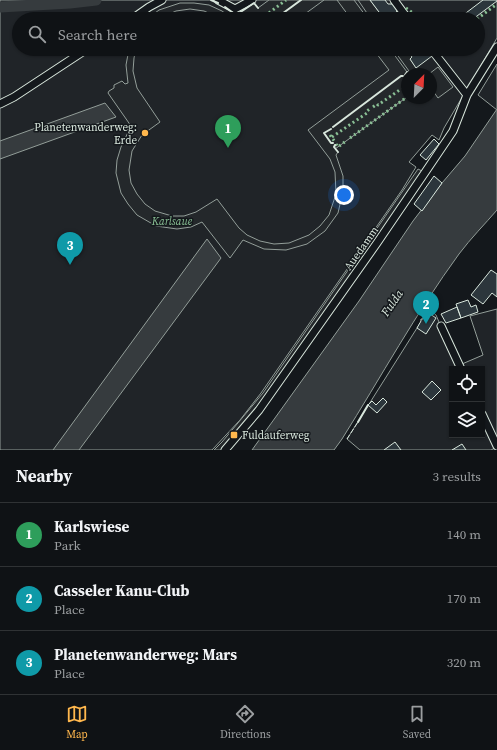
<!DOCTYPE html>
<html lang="en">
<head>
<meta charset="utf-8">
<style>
  body { margin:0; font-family:"Source Serif 4",serif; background:#181b1e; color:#f1f3f6 }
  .controls { position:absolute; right:12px; bottom:12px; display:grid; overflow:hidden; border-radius:0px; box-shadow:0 1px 3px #0004 }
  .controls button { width:36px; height:36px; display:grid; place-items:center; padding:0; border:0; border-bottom:1px solid #2f3234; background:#0f1215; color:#f1f3f6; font:20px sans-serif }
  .compass { position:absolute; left:401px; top:68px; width:36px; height:36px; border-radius:50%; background:#0f1215; box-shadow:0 1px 3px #0004; rotate:24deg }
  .you { position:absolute; left:344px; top:195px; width:14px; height:14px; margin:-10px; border:3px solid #fff; border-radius:50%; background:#1a73e8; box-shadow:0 0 0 6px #1a73e833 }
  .badge { display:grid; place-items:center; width:26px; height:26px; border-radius:50%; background:#ffb74d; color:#fff; font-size:13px; font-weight:700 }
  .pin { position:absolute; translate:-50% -33px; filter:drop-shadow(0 1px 2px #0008) }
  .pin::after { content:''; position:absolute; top:21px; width:14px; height:12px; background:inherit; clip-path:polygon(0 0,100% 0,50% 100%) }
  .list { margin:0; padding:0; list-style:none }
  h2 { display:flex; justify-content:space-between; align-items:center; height:52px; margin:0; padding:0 16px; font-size:17px }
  h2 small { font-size:13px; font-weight:400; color:#9b9ea0 }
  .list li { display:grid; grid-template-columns:26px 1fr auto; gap:12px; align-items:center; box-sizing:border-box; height:64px; padding:0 16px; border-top:1px solid #2f3234 }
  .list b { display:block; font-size:15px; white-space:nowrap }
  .list p { margin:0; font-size:13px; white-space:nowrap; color:#9b9ea0 }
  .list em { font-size:13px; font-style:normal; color:#9b9ea0 }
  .icon { flex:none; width:22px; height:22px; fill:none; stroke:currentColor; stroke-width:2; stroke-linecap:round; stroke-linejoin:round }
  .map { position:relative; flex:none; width:497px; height:450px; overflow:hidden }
  .search { position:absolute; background:#0f1215; box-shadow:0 1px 3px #0004; left:12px; right:12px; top:12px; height:44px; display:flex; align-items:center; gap:10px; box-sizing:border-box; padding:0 14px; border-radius:22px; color:#9b9ea0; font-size:15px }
  .sheet { height:244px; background:#0f1215 }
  nav { display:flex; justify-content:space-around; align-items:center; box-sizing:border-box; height:56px; border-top:1px solid #2f3234; background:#0f1215; font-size:11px; color:#9b9ea0 }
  nav a { display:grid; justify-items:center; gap:2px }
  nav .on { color:#ffb74d }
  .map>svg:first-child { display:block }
</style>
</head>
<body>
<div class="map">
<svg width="497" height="450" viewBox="0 0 497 450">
  <rect width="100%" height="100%" fill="#14181c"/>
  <path fill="#202428" stroke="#939e99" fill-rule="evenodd" d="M0,0h497v38l-53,90 -5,12 -7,-5 -23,27 7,5 -14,23 -141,203 -21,27 -28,30h-212zM19,19h459v30h-459zM407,74h24v24h-24z
    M497,64v46l-19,-15z
    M429,309l7,6 23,54h-7v66h30v-24h2l-2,-5v-37h-18l-2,-5 21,-9 -13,-39 27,-7v138l-6,3h-131l-13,-11z"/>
  <path fill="#24282b" stroke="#939e99" d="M269,0h55l-26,19h-63l2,-2 -1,-2 18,-12 4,5z
    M337,0h17l14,19h-17z
    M358,0h12l9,12 -1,3 3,4h-10z
    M180,3h14l15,2 13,6 11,8h-11l-18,-8 -14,-2 -14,2 -18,8h-11l12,-9z
    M129,49h7l-2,9 -1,13 4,17 23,34 -18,13 -10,16 -3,19 2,13 6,11 8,10 10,7 17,5h12l12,-4 21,-13 22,29 8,7 13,6 14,3 15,-1 20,-8 11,-9 9,-11 7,-21 -1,-22 -5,-13 -22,-29 81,-60 -16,-21h17l17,23 2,-1 -16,-22h13l6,8 -2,2 11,15h-14v23l-72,52 3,3 -2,3 7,21v15l-5,22 -13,18 -18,13 -21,6 -22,-1 -21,-9 -13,18 -28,-36 -11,5 -14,2 -21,-3 -19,-11 -9,-11 -7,-11 -5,-20 1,-13 4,-13 10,-21 -23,-33 1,-2 5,-3v-3l8,-4 3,3 3,-1 -2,-18z
    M438,67l15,20 -15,11 -7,-10v-14h-2z
    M418,169l4,2 -105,158 -92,121h-11l8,-8 41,-49z"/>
  <path fill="#363b3e" stroke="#939e99" d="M105,103l11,14 -116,42v-18z
    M497,109v101c-12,14 -26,28 -38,44 -43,59 -78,123 -117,185l-8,11h-82l107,-149 54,-80 29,-38 23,-27z
    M207,239l14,19 -142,192h-26z"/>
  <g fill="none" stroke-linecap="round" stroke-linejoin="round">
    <path stroke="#363b3e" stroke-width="11" d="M0,7l70,-4 26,-3"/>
  </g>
  <path fill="#2c363c" stroke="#d8e6dc" d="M370,0h15l3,4h5l4,6 -1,4 4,5h-19l-3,-4 1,-3z
    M483,0h14v1l-24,18h-15z
    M406,49h20l6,7 -16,12 -6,-9 2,-2z
    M407,84v11l-5,-7z
    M434,139l5,5 -13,16 -6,-5z
    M434,176l8,7 -20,28 -8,-7z
    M491,270l6,4v23l-5,-4 -9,11 -12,-9z
    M468,300l3,7 5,-2 2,7 -17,6 -5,-14z
    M457,307l4,11 -15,5 -5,-9z
    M427,312l9,6 -10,16 -9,-6 4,-7v-2h2z
    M432,381l9,9 -10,10 -9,-8z
    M383,398l4,4 -10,11 -9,-8 4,-4 4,4z
    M395,442l6,8h-17z
    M462,444l4,6h-14z"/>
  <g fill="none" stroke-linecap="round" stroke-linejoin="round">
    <defs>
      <path id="minor" d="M218,0l17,9 17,-9
        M394,0l14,19
        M132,19l17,-12 13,-7
        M431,49l36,46
        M0,104l14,-7 73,-48
        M441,326l20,43
        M482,414l15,32
        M225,450l34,-40 118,-167 49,-72 27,-40 14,-36 30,-48"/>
    </defs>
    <use href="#minor" stroke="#d8e6dc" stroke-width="9"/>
    <use href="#minor" stroke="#14181c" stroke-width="7"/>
    <path stroke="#8ac095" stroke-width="3" stroke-dasharray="2 3" stroke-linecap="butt" d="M406,8l15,11
      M243,16l2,3
      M261,19l25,-19
      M477,19l20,-15
      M373,107l4,-3 1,1 23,-16
      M330,135l5,7
      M332,137l35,-24v-2l4,-3
      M350,138l57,-41
      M336,144l2,3 8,-6"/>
    <path stroke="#d8e6dc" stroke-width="1" stroke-dasharray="5 2" stroke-linecap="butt" d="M347,439l11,-17"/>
    <path stroke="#d8e6dc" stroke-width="2" d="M211,0l7,3
      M225,7l11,8
      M239,19l-3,-4 18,-12 4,5
      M275,19l26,-19
      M405,75l2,-3
      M333,127l68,-51h2
      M331,129l-7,4 7,10h2
      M335,145l-1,2 4,5
      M358,422l10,-17"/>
  </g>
  <g fill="#ffb74d" stroke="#14181c" stroke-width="1.5">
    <circle cx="145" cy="133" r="4"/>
    <rect x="230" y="431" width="8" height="8" rx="2"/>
  </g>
  <g text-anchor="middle" stroke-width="3" stroke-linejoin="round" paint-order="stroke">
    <g font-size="11" fill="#d8e6dc" stroke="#14181c" text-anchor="end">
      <text x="137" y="131">Planetenwanderweg:<tspan x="137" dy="13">Erde</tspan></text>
      <text x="242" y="439" text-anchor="start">Fuldauferweg</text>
    </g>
    <g font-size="11" font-style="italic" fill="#8ac095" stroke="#14181c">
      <text x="172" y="225">Karlsaue</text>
    </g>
    <g font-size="11" fill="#d8e6dc" stroke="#14181c">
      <text transform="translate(361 248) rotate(-55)" y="4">Auedamm</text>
    </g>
    <g font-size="12" font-style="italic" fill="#d8e6dc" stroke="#14181c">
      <text transform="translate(392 303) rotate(-56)" y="4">Fulda</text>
    </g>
  </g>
</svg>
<div class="controls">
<button><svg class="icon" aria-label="locate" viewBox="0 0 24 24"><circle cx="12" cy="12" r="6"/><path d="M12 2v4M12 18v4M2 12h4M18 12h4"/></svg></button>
<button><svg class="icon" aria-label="layers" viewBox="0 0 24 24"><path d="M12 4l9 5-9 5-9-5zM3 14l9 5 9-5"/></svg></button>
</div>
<svg class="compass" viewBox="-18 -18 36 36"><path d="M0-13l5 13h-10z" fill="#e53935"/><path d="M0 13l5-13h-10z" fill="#9b9ea0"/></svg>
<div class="you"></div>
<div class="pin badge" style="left:228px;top:148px;background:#2e9e5b">1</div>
<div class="pin badge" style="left:426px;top:324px;background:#0f9aa8">2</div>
<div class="pin badge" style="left:70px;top:265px;background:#0f9aa8">3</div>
<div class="search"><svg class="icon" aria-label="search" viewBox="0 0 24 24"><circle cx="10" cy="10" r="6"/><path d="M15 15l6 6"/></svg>Search here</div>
</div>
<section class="sheet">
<h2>Nearby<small>3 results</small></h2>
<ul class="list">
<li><span class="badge" style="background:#2e9e5b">1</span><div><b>Karlswiese</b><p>Park</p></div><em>140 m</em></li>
<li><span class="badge" style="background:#0f9aa8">2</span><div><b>Casseler Kanu-Club</b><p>Place</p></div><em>170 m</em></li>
<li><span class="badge" style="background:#0f9aa8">3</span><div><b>Planetenwanderweg: Mars</b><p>Place</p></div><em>320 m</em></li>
</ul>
</section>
<nav>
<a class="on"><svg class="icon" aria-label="map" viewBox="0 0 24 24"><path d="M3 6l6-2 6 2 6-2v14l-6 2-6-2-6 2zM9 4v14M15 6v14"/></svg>Map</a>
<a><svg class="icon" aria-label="directions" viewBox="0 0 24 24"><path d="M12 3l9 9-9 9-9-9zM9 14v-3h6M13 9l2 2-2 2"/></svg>Directions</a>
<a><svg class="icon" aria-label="saved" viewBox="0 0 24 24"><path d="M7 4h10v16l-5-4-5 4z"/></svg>Saved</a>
</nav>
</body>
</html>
